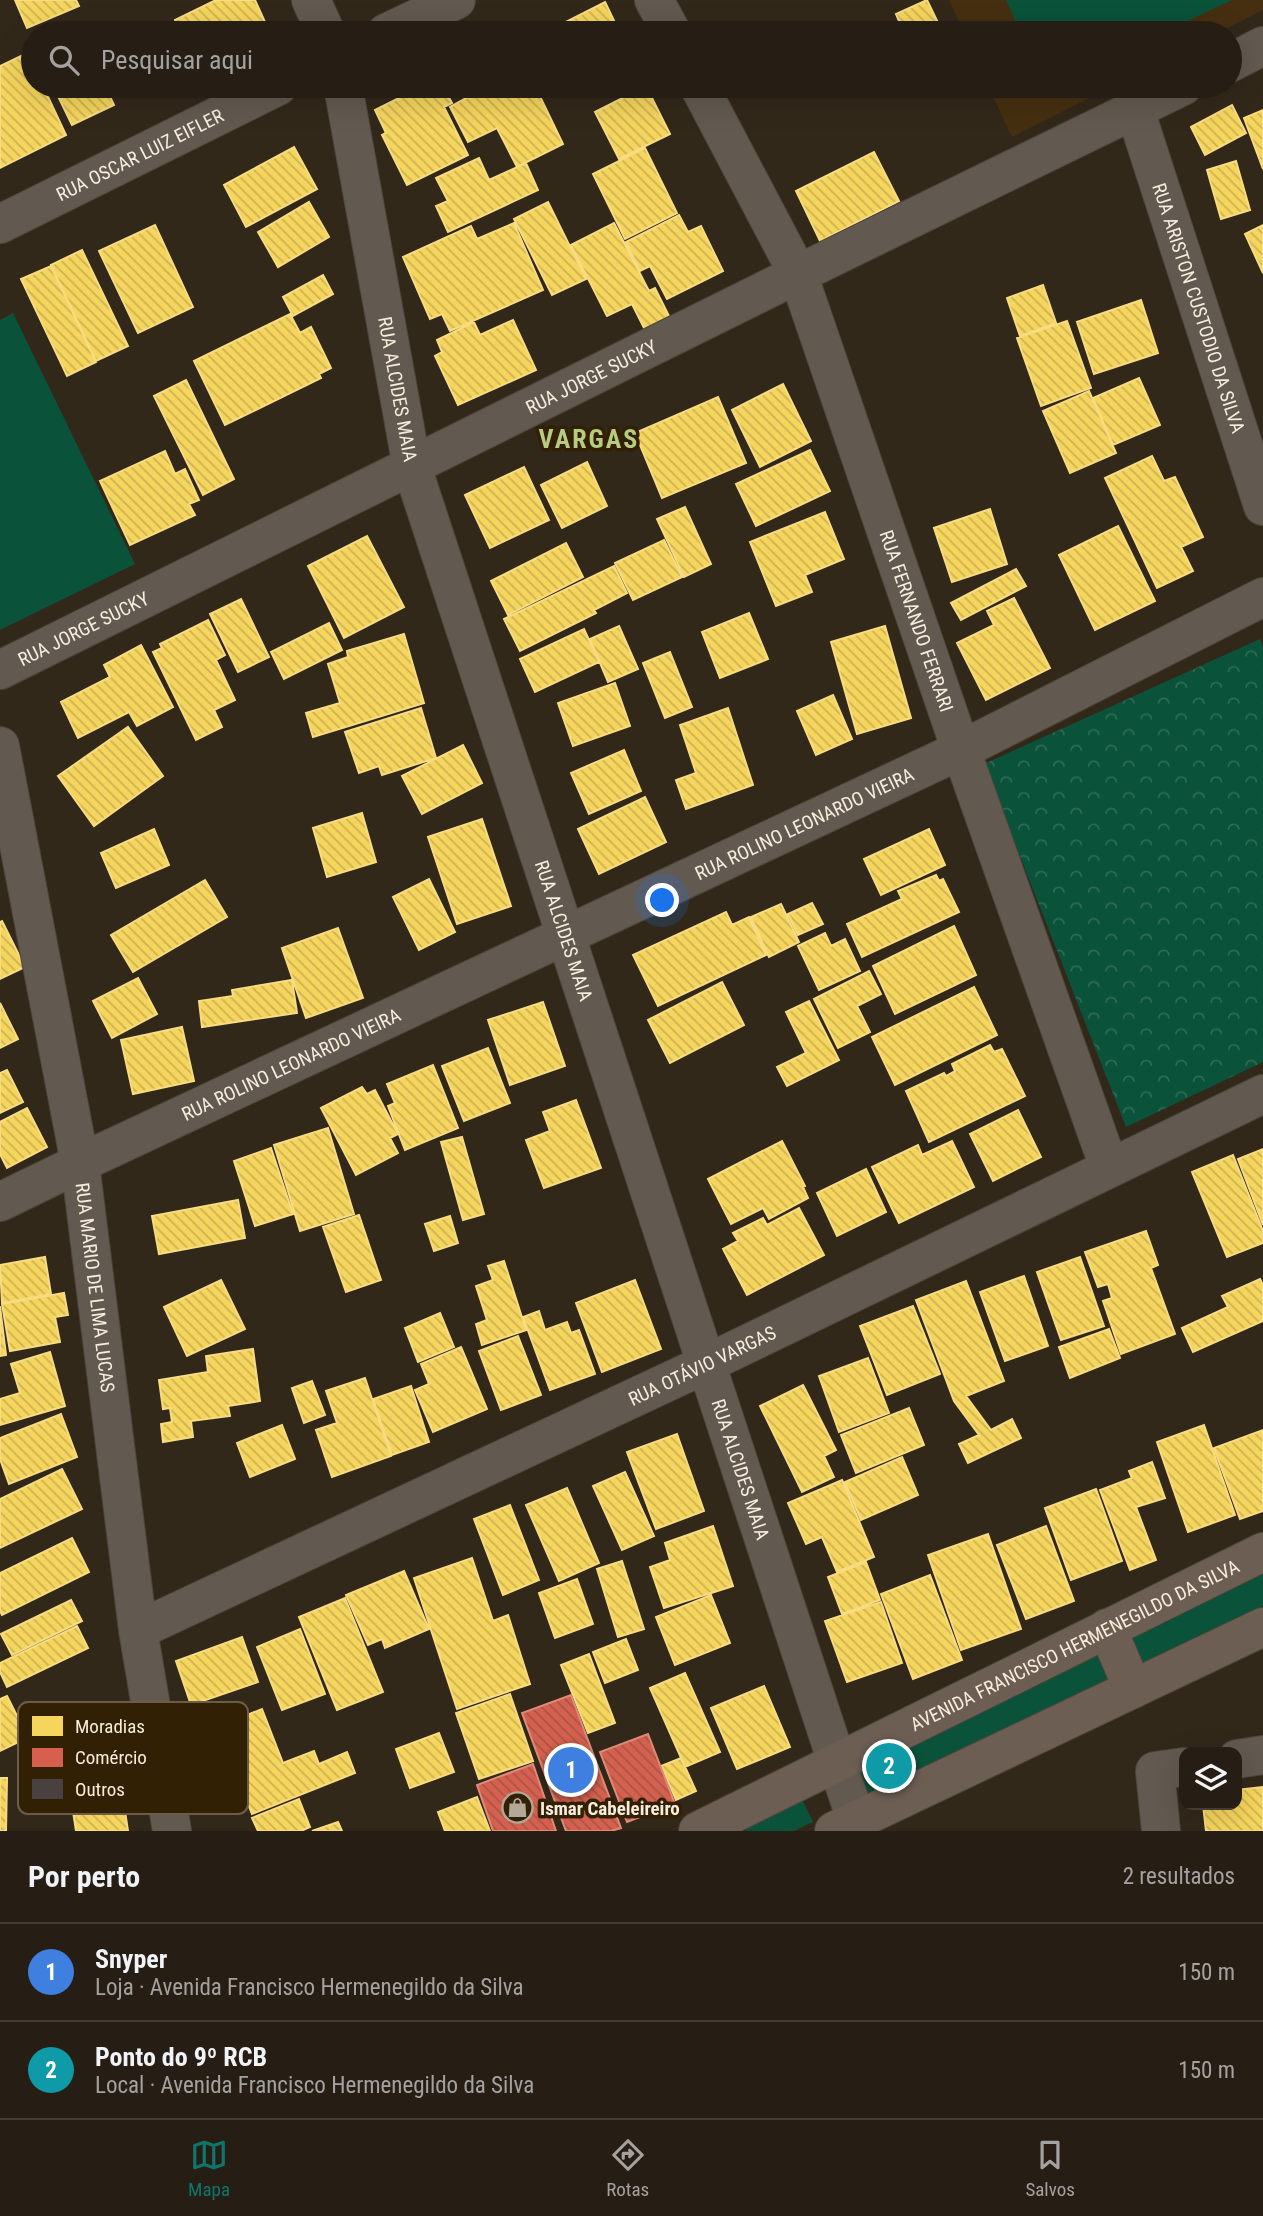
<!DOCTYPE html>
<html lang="pt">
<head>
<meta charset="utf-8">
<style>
  body { margin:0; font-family:"Roboto Condensed",sans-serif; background:#322b22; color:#f1f3f6 }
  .controls { position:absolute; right:21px; bottom:21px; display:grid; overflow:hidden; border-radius:14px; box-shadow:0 7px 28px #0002 }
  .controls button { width:63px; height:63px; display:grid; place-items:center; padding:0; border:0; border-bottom:2px solid #423c34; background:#261e14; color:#f1f3f6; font:35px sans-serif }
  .you { position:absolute; left:663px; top:901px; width:24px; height:24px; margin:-18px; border:5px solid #fff; border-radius:50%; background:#1a73e8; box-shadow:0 0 0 10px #1a73e833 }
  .badge { display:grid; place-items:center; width:46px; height:46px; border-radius:50%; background:#0f766e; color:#fff; font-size:23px; font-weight:700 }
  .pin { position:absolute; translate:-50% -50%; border:4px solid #fff; box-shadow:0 2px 7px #0006 }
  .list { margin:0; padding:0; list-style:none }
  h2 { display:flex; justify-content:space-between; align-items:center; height:91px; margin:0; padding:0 28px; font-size:30px }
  h2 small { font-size:23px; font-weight:400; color:#a4a2a0 }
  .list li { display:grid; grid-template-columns:46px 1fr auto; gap:21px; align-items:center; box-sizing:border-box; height:98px; padding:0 28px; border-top:2px solid #423c34 }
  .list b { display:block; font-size:26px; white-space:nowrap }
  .list p { margin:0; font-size:23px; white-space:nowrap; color:#a4a2a0 }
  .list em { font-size:23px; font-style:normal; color:#a4a2a0 }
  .icon { flex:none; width:38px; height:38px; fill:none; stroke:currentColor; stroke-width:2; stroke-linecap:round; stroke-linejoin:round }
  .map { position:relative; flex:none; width:1263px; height:1831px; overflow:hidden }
  .search { position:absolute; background:#261e14; box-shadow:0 7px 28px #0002; left:21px; right:21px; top:21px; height:77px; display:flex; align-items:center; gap:18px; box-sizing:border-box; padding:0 24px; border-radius:38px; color:#a4a2a0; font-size:26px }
  .sheet { height:287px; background:#261e14 }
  nav { display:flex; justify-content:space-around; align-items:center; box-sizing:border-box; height:98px; border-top:2px solid #423c34; background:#261e14; font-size:19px; color:#a4a2a0 }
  nav a { display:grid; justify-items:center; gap:4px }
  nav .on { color:#0f766e }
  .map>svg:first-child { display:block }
</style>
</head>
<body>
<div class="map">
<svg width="1263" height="1831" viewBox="0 0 1263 1831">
  <defs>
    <pattern id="park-crowns" width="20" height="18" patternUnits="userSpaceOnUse" patternTransform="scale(1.75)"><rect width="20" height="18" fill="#0a5239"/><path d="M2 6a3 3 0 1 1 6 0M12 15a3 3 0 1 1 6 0" fill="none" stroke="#2e6b55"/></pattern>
    <pattern id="homes-back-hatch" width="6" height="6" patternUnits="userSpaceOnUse" patternTransform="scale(1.75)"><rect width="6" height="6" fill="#f6d55c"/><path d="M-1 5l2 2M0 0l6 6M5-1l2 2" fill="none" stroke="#cbb256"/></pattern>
    <pattern id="shops-back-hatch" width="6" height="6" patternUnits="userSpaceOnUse" patternTransform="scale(1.75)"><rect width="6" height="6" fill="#d6604d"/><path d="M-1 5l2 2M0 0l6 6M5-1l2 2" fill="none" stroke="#a55749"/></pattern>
    <pattern id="building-back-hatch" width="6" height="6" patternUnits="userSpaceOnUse" patternTransform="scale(1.75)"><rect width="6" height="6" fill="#49413f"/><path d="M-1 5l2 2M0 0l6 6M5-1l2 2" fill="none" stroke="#645d5a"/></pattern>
  </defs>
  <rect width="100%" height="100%" fill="#32281a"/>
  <path fill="#452f10" d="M949,0h314v10l-46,23h-253z
    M988,86h125l-101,51z"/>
  <path fill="#0a5239" d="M1006,0h226l-70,33h-141z
    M13,313l122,251 -135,66v-310z
    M1263,1565v41l-398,191 -16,-33z
    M799,1793l14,29 -19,9h-48l-5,-9z"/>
  <path fill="url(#park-crowns)" d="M1260,639l3,8v415l-137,65 -142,-363z"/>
  <path fill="url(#homes-back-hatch)" stroke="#f7dc82" stroke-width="2" d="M15,0h61l3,6 -52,22z
    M216,0h39l15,33h-89l-6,-13z
    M927,0l16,33h-39l-8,-19z
    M605,2l15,31h-63l-3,-5z
    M27,53l6,12v21h10l23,49 -66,33v-102z
    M53,86h52l9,19 -42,20z
    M423,86h20l9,17 -8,4 24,48 -61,30 -25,-50 4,-2 -11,-23z
    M488,86h47l28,58 -46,23 -20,-39 -29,14 -18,-35z
    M646,86l24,48 -51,25 -24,-47z
    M1232,105l14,28 -41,22 -14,-28z
    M1263,110v59l-19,-51z
    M294,147l23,42 -71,38 -22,-42z
    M645,148l32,65 -52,26 -32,-65z
    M874,152l25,49 -79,40 -24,-50z
    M479,158l10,22 37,-17 12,27 -90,42 -12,-26 12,-5 -12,-23z
    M1236,161l14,49 -29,9 -14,-49z
    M309,202l20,35 -51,30 -20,-35z
    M548,202l38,77 -34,16 -38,-76z
    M679,215l9,17 13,-6 22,45 -56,28 -17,-33 -10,5 -14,-29z
    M514,223l29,67 -93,41 -8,-17 -12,5 -27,-62 68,-31 6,13z
    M614,223l35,68 6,-3 16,32 -25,12 -14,-28 -25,12 -36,-71z
    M155,225l38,82 -55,26 -39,-82z
    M1263,225v48l-18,-39z
    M82,250l46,96 -32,15 -45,-96z
    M51,266l45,96 -29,14 -46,-97z
    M323,275l10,19 -40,22 -10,-19z
    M1043,285l13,38 -36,13 -13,-38z
    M1141,300l17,53 -64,21 -17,-52z
    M290,314l10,19 11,-6 20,41 -12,6 2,4 -96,47 -31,-64z
    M513,320l23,50 -78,35 -23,-49 7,-4 -5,-12 37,-18 6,13z
    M1067,321l24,67 -50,18 -24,-68z
    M1139,378l21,47 -47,20 -20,-47z
    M186,380l48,99 -31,16 -49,-99z
    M783,384l28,57 -51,26 -28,-57z
    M1089,391l27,62 -46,20 -27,-62z
    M718,397l28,66 -84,35 -27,-65z
    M810,450l20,41 -74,35 -20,-42z
    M165,451l10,23 10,-5 14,31 -10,4 6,11 -65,30 -30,-64z
    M1152,456l12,25 11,-4 28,60 -22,10 12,24 -36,17 -52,-110z
    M587,462l20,44 -45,22 -21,-43z
    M524,467l25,53 -59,28 -25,-53z
    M685,507l26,57 -27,13 -27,-58z
    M990,509l17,55 -55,18 -18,-54z
    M825,512l19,47 -39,16 7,17 -36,14 -26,-64z
    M1118,526l37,75 -60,29 -36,-75z
    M367,536l37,71 -60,31 -36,-72z
    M664,540l18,37 -49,23 -18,-37z
    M566,543l17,34 -75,38 -17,-34z
    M614,566l13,27 -33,17 2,3 -76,38 -16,-32z
    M1016,569l10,17 -65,34 -10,-17z
    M1014,598l36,70 -64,32 -29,-57 37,-18 -7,-14z
    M241,599l28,58 -31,15 -28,-58z
    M749,613l19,46 -48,19 -18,-46z
    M208,620l17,35 -9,5 19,40 -21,10 8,17 -26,13 -43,-88 9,-4 -2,-4z
    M329,623l13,27 -58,29 -13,-27z
    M619,626l19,43 -30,13 -18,-43z
    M885,626l26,92 -54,16 -26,-92z
    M584,629l15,33 -64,30 -15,-33z
    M404,634l20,69 -111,34 -7,-24 34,-10 -12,-39 20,-7 -1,-6z
    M141,645l32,62 -36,19 -8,-14 -51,26 -17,-36 49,-25 -6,-12z
    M670,652l22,55 -27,11 -22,-55z
    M615,683l15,43 -57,20 -15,-43z
    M833,695l19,44 -36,16 -19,-44z
    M421,708l15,50 -54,17 -3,-9 -20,7 -14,-41z
    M728,708l25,77 -67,24 -10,-29 20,-7 -16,-48z
    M128,727l35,49 -69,50 -36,-50z
    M463,745l19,38 -60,31 -20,-38z
    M624,750l17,41 -52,23 -18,-41z
    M645,797l21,45 -67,32 -21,-45z
    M362,813l14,49 -49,15 -14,-49z
    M482,819l29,87 -54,18 -29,-87z
    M154,829l15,36 -53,23 -15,-35z
    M929,829l16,36 -64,30 -17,-36z
    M936,875l3,6 4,-2 16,33 -97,45 -15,-33 55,-25 -4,-8z
    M429,879l26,53 -36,18 -26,-53z
    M205,880l22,37 -94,55 -22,-37z
    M812,903l11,21 -25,11 -10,-21z
    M781,904l18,38 -30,15 -18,-40z
    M726,912l6,13 17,-8 17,38 -108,51 -25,-51z
    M2,921l23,46 -25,12v-57z
    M954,926l22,49 -81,39 -22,-48z
    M338,928l25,70 -57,20 -24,-70z
    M825,933l6,13 14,-7 15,32 -41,19 -21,-44z
    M869,971l12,23 -24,12 13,26 -32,16 -24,-49z
    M138,978l19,36 -45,24 -19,-37z
    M292,980l5,33 -95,14 -3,-26 34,-5 -1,-6z
    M722,982l22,43 -74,38 -22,-43z
    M974,987l23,48 -102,50 -23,-48z
    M809,1001l30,59 -52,26 -10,-19 29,-14 -20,-41z
    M543,1002l22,64 -55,19 -22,-65z
    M0,1003l18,36 -18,9z
    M182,1027l12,54 -61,13 -12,-54z
    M990,1045l4,7 8,-3 23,47 -96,46 -23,-51 38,-18 2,3 9,-5 -3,-7z
    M488,1048l22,55 -46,18 -22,-55z
    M433,1065l25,63 -53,22 -17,-44 7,-3 -8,-19z
    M7,1070l16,32 -23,11v-40z
    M362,1087l5,7 8,-4 23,44 -8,4 8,15 -42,22 -35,-67z
    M576,1100l25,68 -57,20 -18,-48 24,-9 -7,-19z
    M27,1108l20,39 -40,21 -7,-14v-32z
    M1018,1110l23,47 -48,24 -23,-47z
    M328,1128l26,86 -54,17 -26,-86z
    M462,1137l22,77 -21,6 -22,-78z
    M782,1141l23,45 -2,1 5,11 -39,21 -6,-11 -32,16 -23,-45z
    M952,1141l22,46 -75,36 -27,-56 46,-22 4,10z
    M271,1148l22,66 -38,12 -21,-65z
    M1263,1149v76l-25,-66z
    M1233,1155l30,76v12l-36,14 -35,-85z
    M866,1169l20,43 -49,24 -20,-43z
    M238,1200l7,38 -86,16 -7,-38z
    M799,1208l25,47 -77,40 -24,-46 15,-8 -5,-8 30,-15 4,7z
    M359,1215l22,65 -35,12 -23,-65z
    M450,1216l8,27 -24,8 -9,-27z
    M1146,1231l12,34 -7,3 24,66 -54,20 -18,-53 9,-3 -4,-14 -10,3 -13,-35z
    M45,1257l6,37 -49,9 -2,-38z
    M1080,1257l24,69 -43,14 -24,-68z
    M504,1261l22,69 -44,15 -6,-21 11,-4 -11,-34 17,-6 -5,-14z
    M1024,1276l24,70 -43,15 -25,-69z
    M1260,1279l3,6v36l-70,31 -11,-24 46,-21 -6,-11z
    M221,1280l24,49 -58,27 -23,-49z
    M635,1280l26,69 -59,23 -26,-69z
    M966,1281l38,100 -38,15 25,34 21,-11 9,19 -53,25 -9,-19 20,-9 -25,-34 -38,-101z
    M64,1293l4,22 -13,2 5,25 -50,9 -8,-47z
    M0,1306l6,49 -6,1z
    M913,1306l27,68 -53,21 -27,-69z
    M539,1311l6,19 22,-8 4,11 8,-3 16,44 -45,16 -27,-73z
    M440,1313l14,34 -36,15 -13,-34z
    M1109,1329l11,29 -50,20 -11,-31z
    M518,1336l23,59 -40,15 -22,-59z
    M461,1347l26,62 -54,23 -18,-42 14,-6 -8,-20z
    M253,1349l7,52 -32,5 2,10 -39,5 2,16 -30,5 -2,-18 11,-2 -2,-14 -7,1 -4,-29 49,-8 -2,-16z
    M50,1352l15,54 -65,19v-26l20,-6 -9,-29z
    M868,1358l21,55 -50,19 -20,-56z
    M365,1378l26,78 -59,21 -16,-47 21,-7 -11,-32z
    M312,1381l13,34 -21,8 -12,-35z
    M803,1385l33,65 -12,6 10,21 -32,15 -42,-86z
    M411,1386l18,56 -37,13 -19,-56z
    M909,1408l15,37 -68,28 -15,-38z
    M61,1414l16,43 -68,27 -9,-25v-21z
    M282,1425l13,34 -45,18 -13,-34z
    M1204,1425l31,90 -47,17 -31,-90z
    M1263,1430v81l-23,8 -26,-71z
    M677,1434l27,77 -48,18 -29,-77z
    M902,1457l16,38 -57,25 -16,-38z
    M1152,1462l13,36 -29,9 20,53 -26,10 -30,-80 32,-12 -3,-7z
    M62,1469l20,40 -82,39v-49z
    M625,1472l29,64 -32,14 -29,-64z
    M842,1480l32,77 -37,15 -15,-35 -16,7 -18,-41z
    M567,1488l32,75 -40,18 -33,-76z
    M1096,1489l26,72 -51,19 -26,-72z
    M510,1505l29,75 -36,15 -29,-76z
    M713,1526l20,60 -69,22 -14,-41 20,-7 -5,-17z
    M1046,1526l28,75 -48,18 -29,-74z
    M988,1534l33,95 -60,21 -33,-95z
    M72,1538l17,34 -87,43 -2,-4v-38z
    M472,1558l21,63 15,-6 22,69 -73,25 -43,-131z
    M622,1561l22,68 -26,8 -21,-68z
    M866,1562l14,38 -38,14 -14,-37z
    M404,1571l25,58 -44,19 -3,-9 -14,6 -22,-50z
    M930,1575l32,85 -49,19 -32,-85z
    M577,1579l16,45 -38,14 -16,-45z
    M711,1595l19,48 -55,22 -19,-48z
    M345,1598l38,94 -46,18 -38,-93z
    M71,1600l11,21 -70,34 -11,-21z
    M881,1602l21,61 -55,19 -22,-61z
    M77,1626l11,22 -81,39 -7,-15v-9z
    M300,1629l25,65 -43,16 -25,-63z
    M242,1637l16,45 -67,23 -15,-44z
    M626,1639l12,31 -33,13 -12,-31z
    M589,1654l26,69 -27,10 -27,-68z
    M685,1673l35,79 -35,15 -35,-79z
    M764,1686l26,61 -53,22 -26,-61z
    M510,1694l23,67 -54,18 -23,-66z
    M7,1696l11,22 7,-3 9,16 -8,4 1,3 -27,13v-52z
    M262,1709l21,54 31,-12 5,13 28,-12 8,21 -103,41 -22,-56 -30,12 -12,-31z
    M111,1718l17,113h-52l-16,-105z
    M439,1733l15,39 -44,16 -14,-39z
    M681,1758l15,33 -20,9 -15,-34z
    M0,1778h7l-1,53h-6z
    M1263,1787v44h-57l-3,-26h34v-15z
    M477,1797l13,34h-45l-7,-19z
    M299,1799l11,28 -9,4h-43l-6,-13z
    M338,1822l4,9h-30z"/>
  <path fill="url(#shops-back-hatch)" stroke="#e08a78" stroke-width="2" d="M571,1695l50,133 -10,3h-45l-44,-118z
    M648,1734l27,70 -48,18 -27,-70z
    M533,1764l23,67h-63l-16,-46z"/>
  <path fill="url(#building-back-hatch)" stroke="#534b4b" stroke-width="2" d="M903,1746l11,21 -40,19 -10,-22z"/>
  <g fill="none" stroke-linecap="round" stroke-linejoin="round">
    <defs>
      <g id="minor">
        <path d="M311,0l15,33"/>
        <path d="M654,0l18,33"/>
        <path d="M386,33l70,-33"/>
        <path d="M1230,63l33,-17"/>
        <path id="s1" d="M343,86l69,381 444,1353"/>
        <path id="s2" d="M699,86l99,188 163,476 148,417"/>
        <path id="s3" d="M1135,110l128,396"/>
        <path id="s4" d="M0,224l278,-138"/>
        <path id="s5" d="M0,670l798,-396 385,-188"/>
        <path id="s6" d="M0,746l80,417 58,467 34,201"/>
        <path id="s7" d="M0,1202l80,-39 881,-413 302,-153"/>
        <path id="s8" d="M138,1630l568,-266 557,-270"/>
        <path d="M1237,1759l26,-4"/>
        <path d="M1161,1831l-6,-60 29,-4"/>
      </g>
      <g id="major">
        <path d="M1107,1628l26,61"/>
        <path id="s9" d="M698,1831l565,-279"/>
        <path d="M834,1831l429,-204"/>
      </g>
    </defs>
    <use href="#minor" stroke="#4e453a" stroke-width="40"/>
    <use href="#major" stroke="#4e453a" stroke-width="40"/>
    <use href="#minor" stroke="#625a50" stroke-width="38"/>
    <use href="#major" stroke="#6d5e53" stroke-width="38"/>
  </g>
  <defs>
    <symbol id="shop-ring" viewBox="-11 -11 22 22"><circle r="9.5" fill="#322005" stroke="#b3a798" stroke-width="1.5"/><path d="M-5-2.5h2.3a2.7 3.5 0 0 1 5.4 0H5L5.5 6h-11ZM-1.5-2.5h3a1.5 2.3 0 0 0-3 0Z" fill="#b3a798"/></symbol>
  </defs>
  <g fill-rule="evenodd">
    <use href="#shop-ring" x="500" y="1790" width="35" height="35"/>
  </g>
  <g text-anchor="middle" stroke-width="7" stroke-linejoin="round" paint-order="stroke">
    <g font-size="19" fill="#f8ecdc" stroke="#322005">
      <text dy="7" stroke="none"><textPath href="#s4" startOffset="156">RUA OSCAR LUIZ EIFLER</textPath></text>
      <text dy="7" stroke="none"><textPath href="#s3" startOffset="208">RUA ARISTON CUSTODIO DA SILVA</textPath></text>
      <text dy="7" stroke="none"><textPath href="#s5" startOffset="660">RUA JORGE SUCKY</textPath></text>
      <text dy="7" stroke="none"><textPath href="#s1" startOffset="308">RUA ALCIDES MAIA</textPath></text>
      <text dy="7" stroke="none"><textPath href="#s2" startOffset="579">RUA FERNANDO FERRARI</textPath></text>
      <text dy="7" stroke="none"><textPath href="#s5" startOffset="93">RUA JORGE SUCKY</textPath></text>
      <text dy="7" stroke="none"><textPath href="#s7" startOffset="889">RUA ROLINO LEONARDO VIEIRA</textPath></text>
      <text dy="7" stroke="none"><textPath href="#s1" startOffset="875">RUA ALCIDES MAIA</textPath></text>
      <text dy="7" stroke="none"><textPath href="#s7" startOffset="322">RUA ROLINO LEONARDO VIEIRA</textPath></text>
      <text dy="7" stroke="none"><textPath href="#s6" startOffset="550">RUA MARIO DE LIMA LUCAS</textPath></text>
      <text dy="7" stroke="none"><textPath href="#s8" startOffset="623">RUA OTÁVIO VARGAS</textPath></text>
      <text dy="7" stroke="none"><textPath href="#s1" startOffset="1442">RUA ALCIDES MAIA</textPath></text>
      <text dy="7" stroke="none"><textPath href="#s9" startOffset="420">AVENIDA FRANCISCO HERMENEGILDO DA SILVA</textPath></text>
    </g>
    <g font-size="19" font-weight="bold" fill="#f8ecdc" stroke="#322005" text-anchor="start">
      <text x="540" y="1815">Ismar Cabeleireiro</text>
    </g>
    <g font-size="26" font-weight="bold" letter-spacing="2" fill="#b7cb81" stroke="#322005">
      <text x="589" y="448">VARGAS</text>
    </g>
  </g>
  <rect x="18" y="1702" width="230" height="112" rx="10" fill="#322005" stroke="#6d5d46" stroke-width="2"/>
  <rect x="32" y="1716" width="31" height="20" fill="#f6d55c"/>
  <rect x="32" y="1748" width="31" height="19" fill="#d6604d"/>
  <rect x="32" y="1779" width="31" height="20" fill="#49413f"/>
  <g font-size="19" fill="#f8ecdc">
    <text x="75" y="1733">Moradias</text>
    <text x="75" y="1764">Comércio</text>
    <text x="75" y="1796">Outros</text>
  </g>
</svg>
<div class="controls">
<button><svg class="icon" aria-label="layers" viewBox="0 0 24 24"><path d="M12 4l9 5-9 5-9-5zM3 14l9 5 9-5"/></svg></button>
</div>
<div class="you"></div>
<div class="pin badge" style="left:571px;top:1770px;background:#3f7fe0">1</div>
<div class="pin badge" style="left:889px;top:1766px;background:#0f9aa8">2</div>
<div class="search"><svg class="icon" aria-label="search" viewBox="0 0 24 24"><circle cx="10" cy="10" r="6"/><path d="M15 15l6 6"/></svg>Pesquisar aqui</div>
</div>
<section class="sheet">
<h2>Por perto<small>2 resultados</small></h2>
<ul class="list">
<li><span class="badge" style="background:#3f7fe0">1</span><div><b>Snyper</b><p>Loja · Avenida Francisco Hermenegildo da Silva</p></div><em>150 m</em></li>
<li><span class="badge" style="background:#0f9aa8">2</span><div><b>Ponto do 9º RCB</b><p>Local · Avenida Francisco Hermenegildo da Silva</p></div><em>150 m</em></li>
</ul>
</section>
<nav>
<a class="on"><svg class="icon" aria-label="map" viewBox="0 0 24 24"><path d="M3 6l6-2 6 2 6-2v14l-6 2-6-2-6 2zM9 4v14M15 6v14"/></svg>Mapa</a>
<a><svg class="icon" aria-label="directions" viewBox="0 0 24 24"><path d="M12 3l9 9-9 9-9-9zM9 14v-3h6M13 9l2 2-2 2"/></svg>Rotas</a>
<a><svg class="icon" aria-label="saved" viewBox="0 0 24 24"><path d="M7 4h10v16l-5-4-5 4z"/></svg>Salvos</a>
</nav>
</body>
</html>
